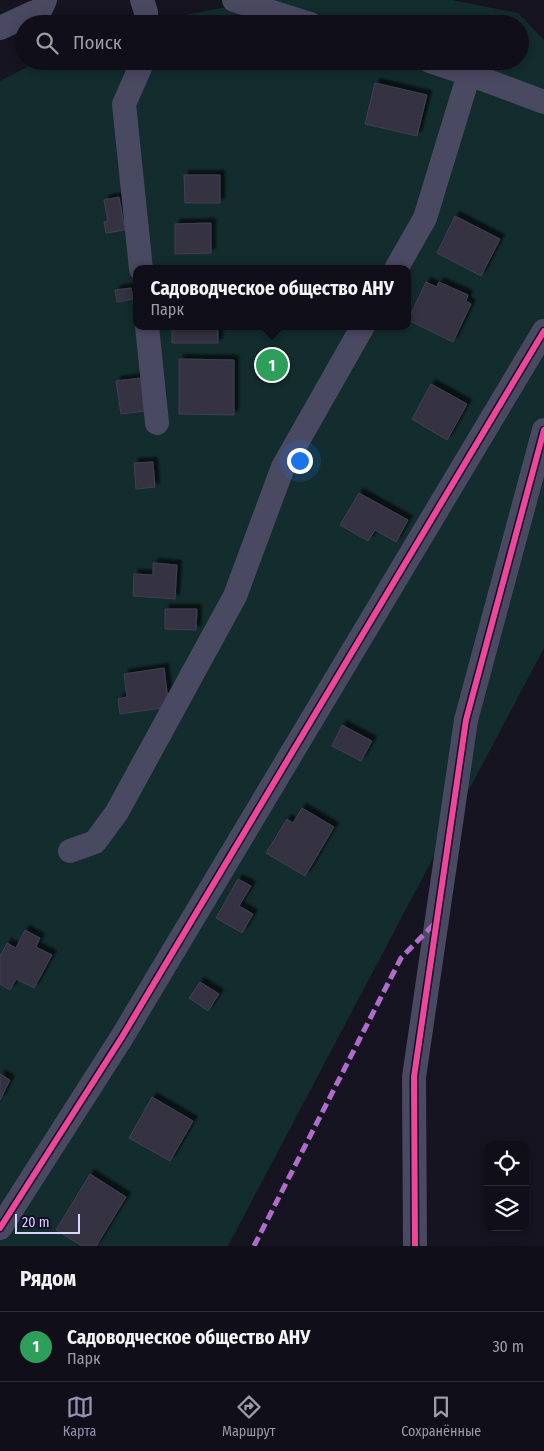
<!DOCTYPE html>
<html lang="ru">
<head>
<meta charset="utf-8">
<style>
  body { margin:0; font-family:"Fira Sans Condensed",sans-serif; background:#191822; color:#f1f3f6 }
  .controls { position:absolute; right:15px; bottom:15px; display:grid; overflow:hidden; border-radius:10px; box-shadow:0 2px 12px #0003 }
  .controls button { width:45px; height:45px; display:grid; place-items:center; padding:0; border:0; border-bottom:1px solid #302f38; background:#100f19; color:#f1f3f6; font:25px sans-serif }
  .scale { position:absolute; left:15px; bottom:12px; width:65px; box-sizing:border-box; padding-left:5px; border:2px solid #d9d4ff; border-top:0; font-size:14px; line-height:18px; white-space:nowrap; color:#d9d4ff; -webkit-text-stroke:4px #130f26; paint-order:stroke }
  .you { position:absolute; left:299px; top:460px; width:18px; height:18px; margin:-12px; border:4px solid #fff; border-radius:50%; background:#1a73e8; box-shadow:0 0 0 8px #1a73e833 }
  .badge { display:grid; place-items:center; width:32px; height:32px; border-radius:50%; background:#9591b1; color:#fff; font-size:16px; font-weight:700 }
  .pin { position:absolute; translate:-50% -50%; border:2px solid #fff; box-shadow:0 1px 5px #0006 }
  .popup { position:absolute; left:133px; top:265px; width:278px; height:65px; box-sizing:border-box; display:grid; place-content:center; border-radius:10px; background:#100f19; filter:drop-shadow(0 1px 4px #0005); font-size:16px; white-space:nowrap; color:#9c9ca2 }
  .popup b { font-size:19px; color:#f1f3f6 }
  .popup::after { content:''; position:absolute; left:50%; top:100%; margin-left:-10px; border:10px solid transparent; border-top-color:#100f19 }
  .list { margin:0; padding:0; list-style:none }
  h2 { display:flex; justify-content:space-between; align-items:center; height:65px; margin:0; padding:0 20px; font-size:21px }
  h2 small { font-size:16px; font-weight:400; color:#9c9ca2 }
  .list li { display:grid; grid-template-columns:32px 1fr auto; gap:15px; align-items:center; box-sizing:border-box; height:70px; padding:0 20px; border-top:1px solid #302f38 }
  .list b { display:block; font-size:19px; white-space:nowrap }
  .list p { margin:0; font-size:16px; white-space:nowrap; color:#9c9ca2 }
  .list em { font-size:16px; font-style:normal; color:#9c9ca2 }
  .icon { flex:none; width:28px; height:28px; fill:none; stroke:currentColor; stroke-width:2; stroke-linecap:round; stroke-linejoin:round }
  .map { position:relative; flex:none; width:544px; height:1246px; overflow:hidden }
  .search { position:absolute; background:#100f19; box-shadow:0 2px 12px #0003; left:15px; right:15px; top:15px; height:55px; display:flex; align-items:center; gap:12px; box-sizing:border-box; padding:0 18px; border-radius:28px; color:#9c9ca2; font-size:19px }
  .sheet { height:135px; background:#100f19 }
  nav { display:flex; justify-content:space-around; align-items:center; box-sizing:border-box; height:70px; border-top:1px solid #302f38; background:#100f19; font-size:14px; color:#9c9ca2 }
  nav a { display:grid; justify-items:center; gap:2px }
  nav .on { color:#9591b1 }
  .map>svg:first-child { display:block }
</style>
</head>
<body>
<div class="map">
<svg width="544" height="1246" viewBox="0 0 544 1246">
  <defs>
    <filter id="shadow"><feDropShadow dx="4.5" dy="-4.5" stdDeviation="1" flood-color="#0009"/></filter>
  </defs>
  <rect width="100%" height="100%" fill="#161421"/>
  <path fill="#132c2d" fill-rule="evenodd" d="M263,0h189l66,13 26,27v608l-316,598h-228v-1165l39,-20h481v-37h-382zM137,269h270v57h-270z"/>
  <path fill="#343243" stroke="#433f54" filter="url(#shadow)" d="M375,83l52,12 -10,41 -52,-12z
    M184,175h36v28h-35z
    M119,197l6,33 -19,3 -2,-11 4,-1 -4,-21z
    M455,216l45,23 -19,37 -44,-23z
    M211,223v30l-36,1v-30z
    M426,282l11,5 2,-5 29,13 -2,6 5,3 -18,38 -45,-22z
    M131,288l2,11 -16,3 -2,-12z
    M172,326h46v17h-46z
    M179,359l55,1v55l-55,-1z
    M141,378l4,33 -24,3 -5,-33z
    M431,384l36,20 -20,36 -35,-21z
    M153,462l2,25 -19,2 -2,-26z
    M359,493l49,27 -12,22 -21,-12 -7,11 -28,-16z
    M153,563l24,2 -2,34 -42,-3 1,-22 19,1z
    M165,609h32l-1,21 -31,-1z
    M164,668l5,39 -49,7 -2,-15 9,-2 -3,-23z
    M342,725l30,16 -11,20 -29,-15z
    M302,808l32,19 -29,49 -39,-23 21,-34 6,4z
    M238,879l13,7 -12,20 14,8 -11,19 -26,-15z
    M25,930l15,8 -4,9 16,8 -18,33 -18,-9 -6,11 -10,-6v-28l7,-13 9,5z
    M200,982l19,12 -11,17 -19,-13z
    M0,1074l10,6 -10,20z
    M152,1097l41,24 -23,40 -41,-23z
    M90,1174l36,23 -30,49h-14l-26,-16z"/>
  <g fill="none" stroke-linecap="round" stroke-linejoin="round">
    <path stroke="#4a4962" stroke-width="24" d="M142,0l4,12v12
      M234,0l76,24
      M0,28l41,-19 4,-9
      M430,61l39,13 75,28
      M141,269l-17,-165 19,-43
      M396,269l29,-51 44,-144
      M147,326l10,97
      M70,851l25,-9 22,-30 118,-216 48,-129 80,-141
      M0,1228l122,-191 422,-706
      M415,1246l-1,-169 52,-357 78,-290"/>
    <path stroke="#b06ccc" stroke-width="5" stroke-dasharray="10 5" stroke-linecap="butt" d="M254,1246l147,-288 34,-35"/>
    <defs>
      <path id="cycleway" d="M0,1228l122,-191 422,-706
        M415,1246l-1,-169 52,-357 78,-290"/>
    </defs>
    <use href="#cycleway" stroke="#130f26" stroke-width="9"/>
    <use href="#cycleway" stroke="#ed469a" stroke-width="6"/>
  </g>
</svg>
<div class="controls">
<button><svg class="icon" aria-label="locate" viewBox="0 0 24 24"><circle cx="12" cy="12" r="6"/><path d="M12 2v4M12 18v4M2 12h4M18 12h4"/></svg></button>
<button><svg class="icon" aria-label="layers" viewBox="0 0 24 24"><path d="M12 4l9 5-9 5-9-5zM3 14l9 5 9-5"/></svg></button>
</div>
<div class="scale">20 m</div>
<div class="you"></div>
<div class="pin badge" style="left:272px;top:365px;background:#2e9e5b">1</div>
<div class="popup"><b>Садоводческое общество АНУ</b>Парк</div>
<div class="search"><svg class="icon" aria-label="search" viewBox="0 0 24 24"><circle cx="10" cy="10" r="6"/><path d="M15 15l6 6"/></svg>Поиск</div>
</div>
<section class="sheet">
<h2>Рядом<small></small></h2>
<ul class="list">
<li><span class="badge" style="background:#2e9e5b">1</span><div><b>Садоводческое общество АНУ</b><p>Парк</p></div><em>30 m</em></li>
</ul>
</section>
<nav>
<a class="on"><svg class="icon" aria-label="map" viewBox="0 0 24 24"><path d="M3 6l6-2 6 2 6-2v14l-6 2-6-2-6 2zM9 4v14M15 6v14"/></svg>Карта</a>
<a><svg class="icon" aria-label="directions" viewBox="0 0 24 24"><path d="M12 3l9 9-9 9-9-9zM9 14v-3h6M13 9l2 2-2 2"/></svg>Маршрут</a>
<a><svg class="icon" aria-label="saved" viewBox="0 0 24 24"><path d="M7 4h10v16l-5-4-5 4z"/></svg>Сохранённые</a>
</nav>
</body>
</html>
